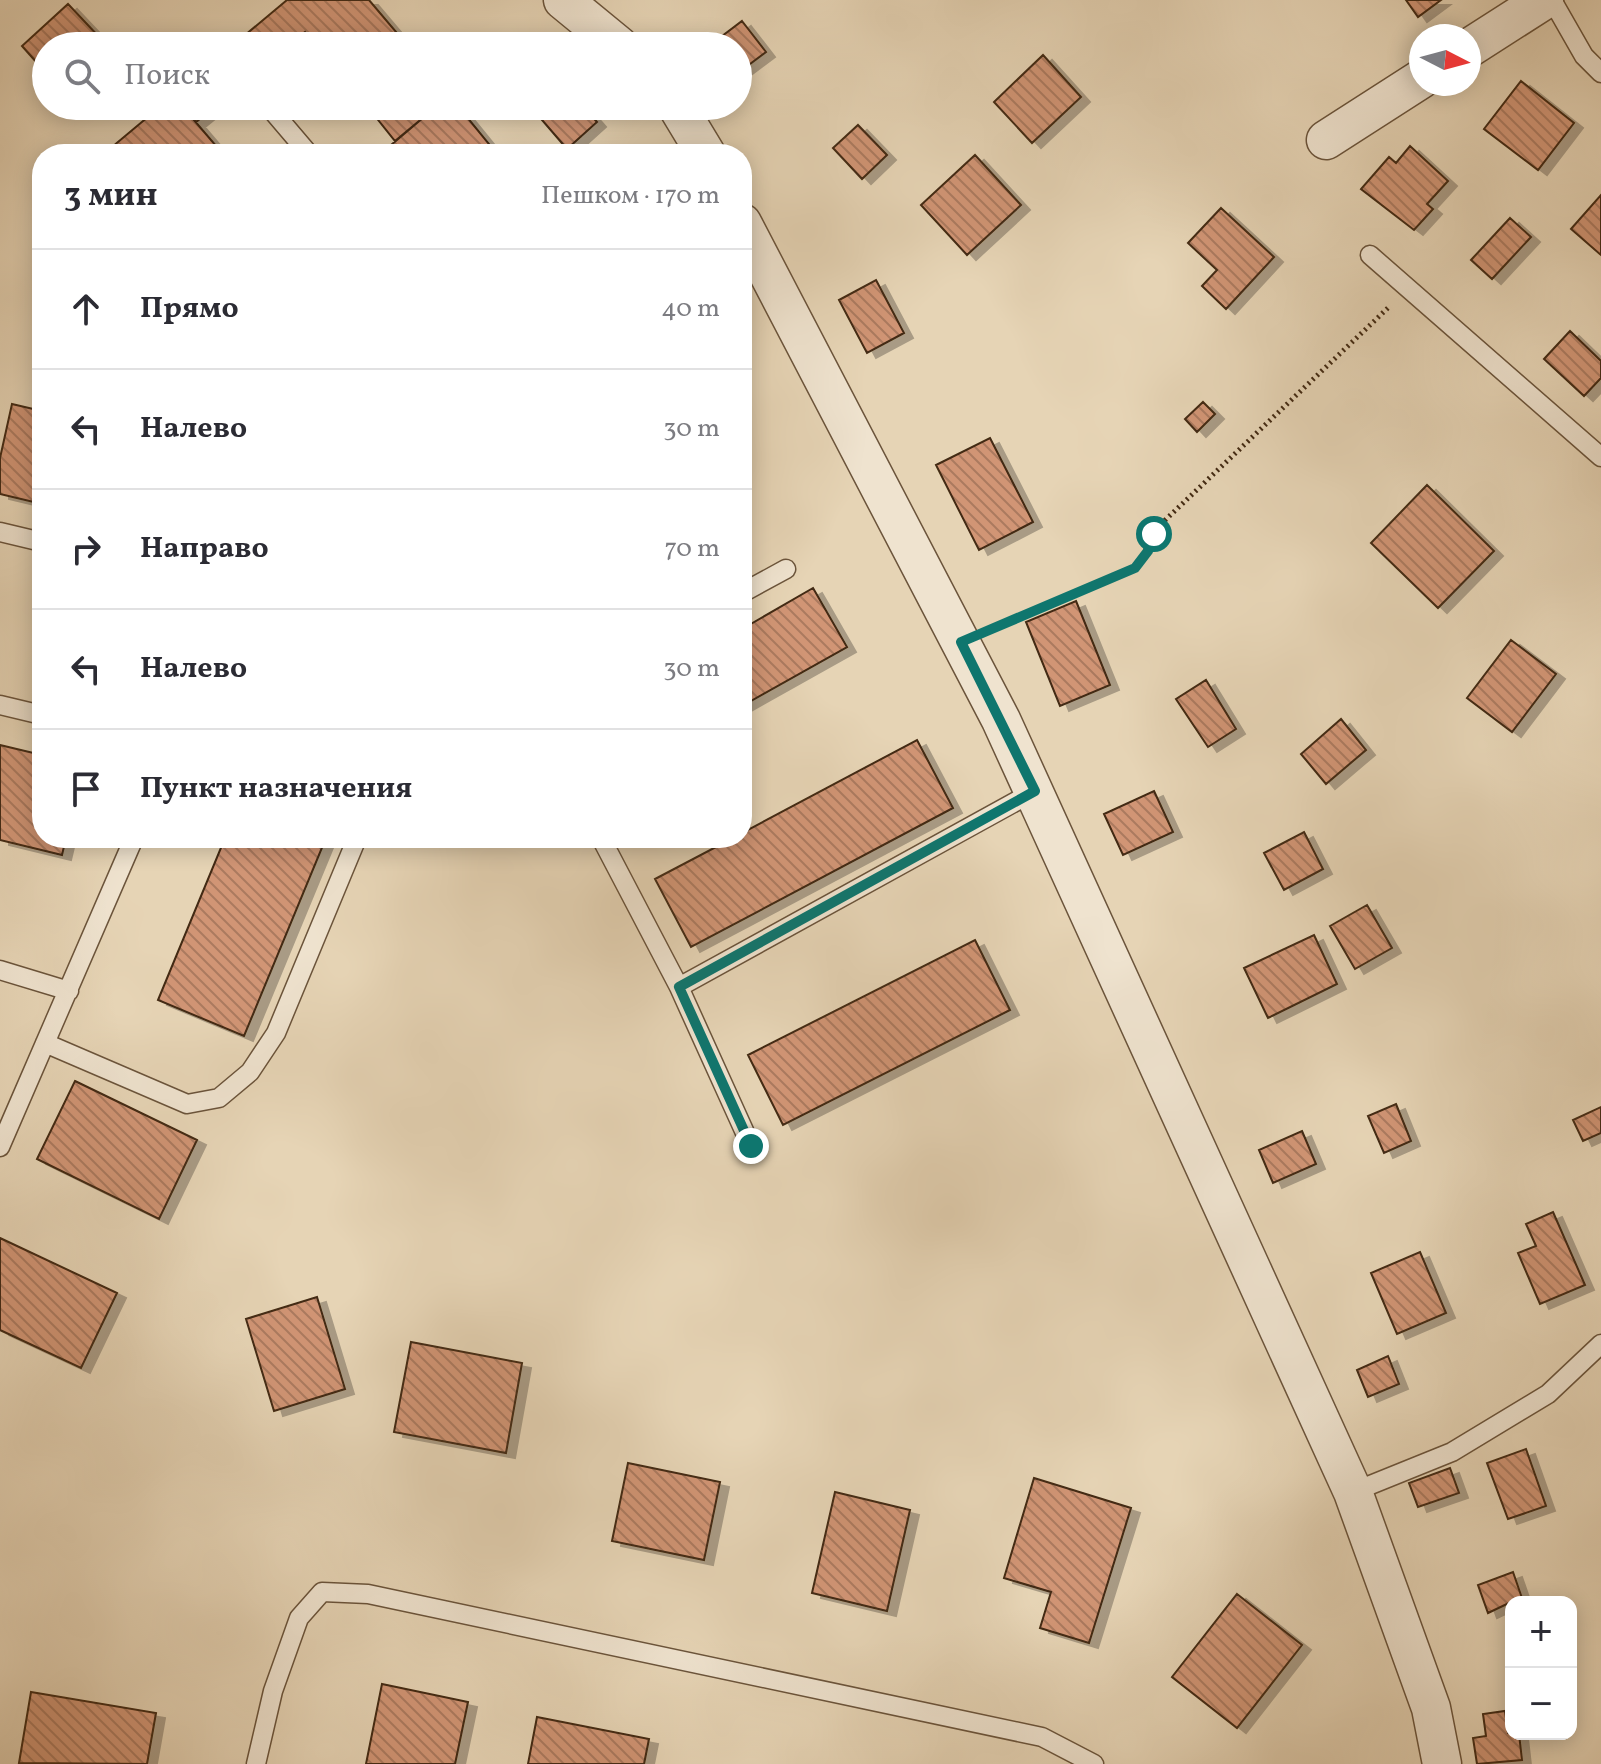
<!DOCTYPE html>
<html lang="ru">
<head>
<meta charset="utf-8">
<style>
  body { margin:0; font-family:Vollkorn,serif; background:#f2f2f3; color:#2b2b33 }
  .controls { position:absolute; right:24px; bottom:24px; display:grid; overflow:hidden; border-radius:16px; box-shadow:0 4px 20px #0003 }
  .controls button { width:72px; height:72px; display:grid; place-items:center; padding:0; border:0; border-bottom:2px solid #e1e1e2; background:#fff; color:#2b2b33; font:40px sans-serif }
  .compass { position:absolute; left:1409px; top:24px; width:72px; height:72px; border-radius:50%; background:#fff; box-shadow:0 4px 20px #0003; rotate:96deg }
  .stop { position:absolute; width:24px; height:24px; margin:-18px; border:6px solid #0f766e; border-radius:50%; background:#fff }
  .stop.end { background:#0f766e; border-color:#fff; box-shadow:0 2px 8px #0008 }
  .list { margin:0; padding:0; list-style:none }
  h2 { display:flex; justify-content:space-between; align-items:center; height:104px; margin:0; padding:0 32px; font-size:34px }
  h2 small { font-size:26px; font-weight:400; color:#7c7c81 }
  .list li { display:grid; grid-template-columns:52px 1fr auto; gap:24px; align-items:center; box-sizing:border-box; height:120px; padding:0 32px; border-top:2px solid #e1e1e2 }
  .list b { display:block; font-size:30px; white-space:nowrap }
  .list em { font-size:26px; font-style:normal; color:#7c7c81 }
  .icon { flex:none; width:44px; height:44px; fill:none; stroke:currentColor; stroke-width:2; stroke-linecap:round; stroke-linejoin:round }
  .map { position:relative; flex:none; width:1601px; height:1764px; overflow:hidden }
  .search { position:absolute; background:#fff; box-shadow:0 4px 20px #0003; left:32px; top:32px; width:720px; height:88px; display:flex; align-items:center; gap:20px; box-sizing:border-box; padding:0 28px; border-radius:44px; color:#7c7c81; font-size:30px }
  .panel { position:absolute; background:#fff; box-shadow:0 4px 20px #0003; left:32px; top:144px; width:720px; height:704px; border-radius:32px }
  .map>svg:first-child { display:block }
</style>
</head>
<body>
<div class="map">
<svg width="1601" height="1764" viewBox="0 0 1601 1764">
  <defs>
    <pattern id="building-back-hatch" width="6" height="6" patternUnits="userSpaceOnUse" patternTransform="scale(2)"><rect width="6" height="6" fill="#d19575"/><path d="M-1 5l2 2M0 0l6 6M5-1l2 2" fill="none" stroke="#ab7a5f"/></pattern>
    <filter id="shadow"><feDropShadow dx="9" dy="5" stdDeviation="0" flood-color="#0004"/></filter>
  </defs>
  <rect width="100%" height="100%" fill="#e6d4b5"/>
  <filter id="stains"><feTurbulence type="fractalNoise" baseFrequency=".0025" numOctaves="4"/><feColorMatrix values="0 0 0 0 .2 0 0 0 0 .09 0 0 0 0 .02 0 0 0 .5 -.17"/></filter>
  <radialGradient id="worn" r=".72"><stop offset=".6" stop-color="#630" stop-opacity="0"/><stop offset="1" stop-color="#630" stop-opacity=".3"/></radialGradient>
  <path fill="url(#building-back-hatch)" stroke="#422912" stroke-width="2" filter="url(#shadow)" d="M287,0h82l39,46h-91l-12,-14 -17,14h-56z
    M1406,0h35l-23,17z
    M68,4l34,36 -7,6h-49v27l-24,-27z
    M742,21l24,31 -28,21v-27h-29z
    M1043,55l38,42 -49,46 -38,-41z
    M1521,81l53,42 -36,47 -54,-41z
    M161,106h21l41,48h-115l-2,-2z
    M182,106h34l-20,16z
    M367,106h70l-42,35z
    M437,106h21l31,38 -12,10h-91l-2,-3z
    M530,106h53l14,16 -30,27z
    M858,125l29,30 -25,24 -29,-31z
    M1410,146l38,35 -21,23 6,5 -19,21 -53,-41 28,-32 7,6z
    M975,155l46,50 -54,50 -46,-50z
    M1601,195v60l-30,-26z
    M1221,208l53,49 -48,52 -24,-23 15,-16 -29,-27z
    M1510,218l21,19 -39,42 -21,-19z
    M876,280l28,53 -37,20 -28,-53z
    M1570,331l31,30v17l-17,18 -40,-37z
    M1203,402l12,12 -18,18 -12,-13z
    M12,404l30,7v93l-42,-10v-36z
    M990,438l43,84 -54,28 -43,-85z
    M1427,485l67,66 -56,57 -67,-65z
    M813,588l34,59 -105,59v-77z
    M1076,601l34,84 -50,21 -34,-84z
    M1511,640l45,34 -44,58 -45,-34z
    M1206,680l30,49 -28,18 -32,-48z
    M1341,719l25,31 -40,34 -25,-30z
    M917,740l36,68 -262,139 -36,-68 78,-41h9v-5z
    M0,745l42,10v83h24l-4,17 -62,-15z
    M1154,791l19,41 -50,23 -19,-41z
    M1304,832l19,37 -39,21 -20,-37z
    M225,838h101l-82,198 -86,-36z
    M1367,905l25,43 -37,21 -25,-43z
    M1314,935l23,49 -69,34 -24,-50z
    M975,940l35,70 -227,115 -35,-70z
    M75,1081l122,59 -38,79 -122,-60z
    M1396,1104l15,37 -27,12 -16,-37z
    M1601,1107v26l-18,8 -10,-21z
    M1302,1131l14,33 -43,19 -14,-33z
    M1553,1212l32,73 -45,19 -22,-51 18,-7 -10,-22z
    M0,1238l117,55 -36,75 -81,-38z
    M1420,1252l26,61 -49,21 -26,-61z
    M317,1297l28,92 -71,22 -28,-92z
    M411,1342l111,21 -16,90 -112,-21z
    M1388,1356l11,28 -31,13 -11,-27z
    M1526,1449l20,57 -38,13 -21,-56z
    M628,1463l92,19 -16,78 -92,-19z
    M1450,1468l9,25 -41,14 -9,-24z
    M1034,1478l97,30 -42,135 -49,-15 11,-36 -47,-14z
    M835,1492l75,18 -23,101 -75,-18z
    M1513,1572l10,29 -12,1 -23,11 -10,-28z
    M1237,1594l65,51 -65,83 -65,-51z
    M382,1684l86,18 -13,62h-89z
    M31,1692l125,21 -9,51 -128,-1z
    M1505,1711l3,22 11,1 3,26 -45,4 -4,-26 13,-2 -3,-22z
    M537,1717l112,22 -5,25h-116z"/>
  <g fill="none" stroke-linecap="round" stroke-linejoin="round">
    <defs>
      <path id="lane" d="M1552,0l32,56 17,17
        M269,107l40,47
        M1370,255l231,202
        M0,532l42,10
        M742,593l44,-24
        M0,705l42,10
        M601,838l78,149 356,-196
        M0,970l69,21
        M679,987l72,159
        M45,1043l142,61 32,-6 31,-26 26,-39 81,-195
        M0,1147l134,-309
        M1353,1492l99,-40 96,-58 53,-50
        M256,1764l17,-73 26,-73 23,-26 46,2 674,143 52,27"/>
      <path id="street" d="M563,0l56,46
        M1469,48l75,-48
        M677,106l29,48
        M1326,140l95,-61
        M742,223l259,497 352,772 78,216 11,56"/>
    </defs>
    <use href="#lane" stroke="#6b543b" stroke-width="21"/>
    <use href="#street" stroke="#6b543b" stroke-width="41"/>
    <path stroke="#422912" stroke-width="5" stroke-dasharray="2 4" stroke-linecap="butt" d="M994,629l141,-61 25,-43 230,-219"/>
    <use href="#lane" stroke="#efe3cf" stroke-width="18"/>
    <use href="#street" stroke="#efe3cf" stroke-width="38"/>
  </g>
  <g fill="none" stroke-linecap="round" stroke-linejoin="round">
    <path stroke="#0f766e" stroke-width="10" d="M751,1146l-72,-159 356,-196 -74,-149 174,-74 13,-17 6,-17"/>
  </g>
  <rect width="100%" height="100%" filter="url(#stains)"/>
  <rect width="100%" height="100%" fill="url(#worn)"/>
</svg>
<div class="controls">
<button>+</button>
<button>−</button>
</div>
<svg class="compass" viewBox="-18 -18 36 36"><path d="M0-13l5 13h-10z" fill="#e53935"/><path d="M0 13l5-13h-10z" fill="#7c7c81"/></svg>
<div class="stop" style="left:1154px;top:534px"></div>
<div class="stop end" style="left:751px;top:1146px"></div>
<div class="search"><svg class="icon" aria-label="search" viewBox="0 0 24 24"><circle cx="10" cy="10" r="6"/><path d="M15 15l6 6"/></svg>Поиск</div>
<section class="panel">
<h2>3 мин<small>Пешком · 170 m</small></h2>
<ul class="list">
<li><svg class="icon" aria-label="ahead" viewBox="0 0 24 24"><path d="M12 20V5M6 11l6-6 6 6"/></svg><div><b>Прямо</b></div><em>40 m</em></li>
<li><svg class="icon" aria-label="left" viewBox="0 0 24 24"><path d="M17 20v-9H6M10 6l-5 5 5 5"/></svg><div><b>Налево</b></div><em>30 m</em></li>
<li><svg class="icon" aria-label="right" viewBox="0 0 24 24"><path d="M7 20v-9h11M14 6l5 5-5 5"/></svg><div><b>Направо</b></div><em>70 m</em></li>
<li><svg class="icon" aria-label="left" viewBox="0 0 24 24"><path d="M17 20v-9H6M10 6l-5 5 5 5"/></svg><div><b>Налево</b></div><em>30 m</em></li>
<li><svg class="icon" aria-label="arrive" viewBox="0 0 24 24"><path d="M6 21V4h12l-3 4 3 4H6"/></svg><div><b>Пункт назначения</b></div></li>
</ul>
</section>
</div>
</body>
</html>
